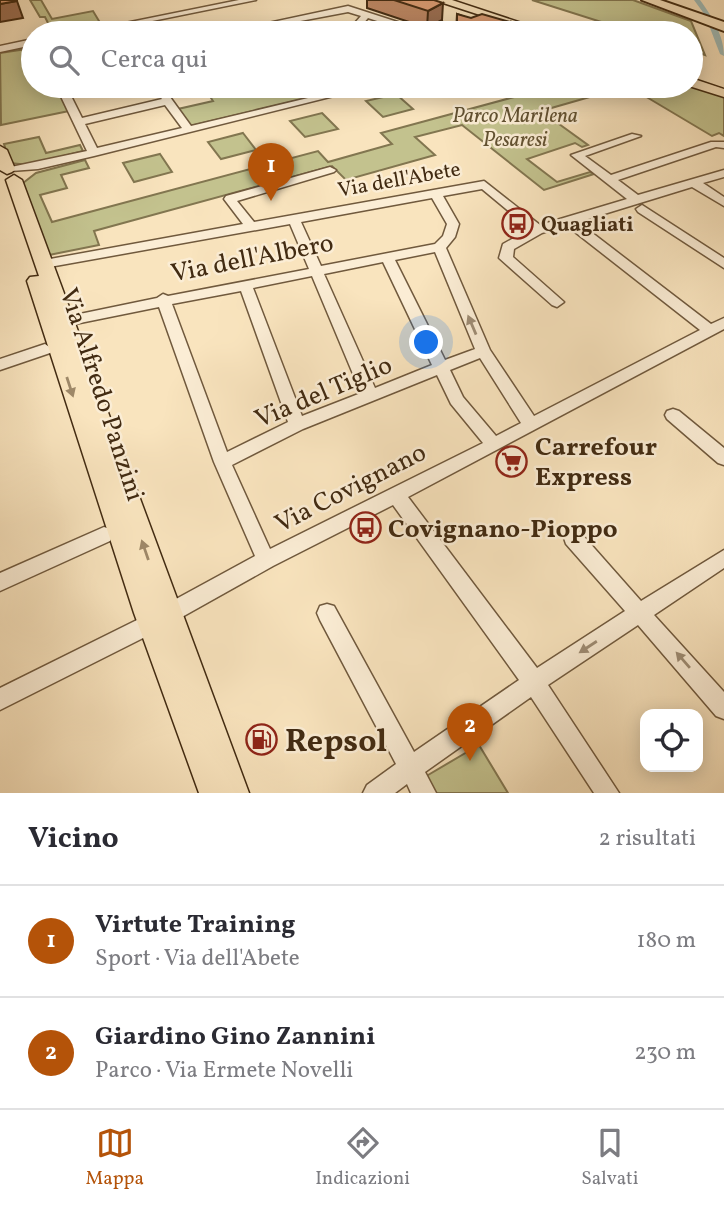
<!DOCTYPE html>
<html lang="it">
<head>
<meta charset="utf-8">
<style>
  body { margin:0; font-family:Vollkorn,serif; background:#f7f7f7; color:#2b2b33 }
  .controls { position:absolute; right:21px; bottom:21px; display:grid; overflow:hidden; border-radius:14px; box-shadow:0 4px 18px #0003 }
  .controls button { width:63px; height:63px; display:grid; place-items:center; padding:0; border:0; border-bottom:2px solid #e1e1e2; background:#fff; color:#2b2b33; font:35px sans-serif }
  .you { position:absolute; left:427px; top:343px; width:24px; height:24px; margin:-18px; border:5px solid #fff; border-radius:50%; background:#1a73e8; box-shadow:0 0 0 10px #1a73e833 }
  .badge { display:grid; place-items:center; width:46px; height:46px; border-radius:50%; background:#b45309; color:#fff; font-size:23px; font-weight:700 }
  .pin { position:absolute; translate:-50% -58px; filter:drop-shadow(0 2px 4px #0008) }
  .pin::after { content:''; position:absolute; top:37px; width:24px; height:21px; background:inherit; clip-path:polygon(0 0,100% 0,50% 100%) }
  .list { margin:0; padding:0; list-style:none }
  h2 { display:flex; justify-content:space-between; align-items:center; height:91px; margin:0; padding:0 28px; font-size:30px }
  h2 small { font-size:23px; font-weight:400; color:#7c7c81 }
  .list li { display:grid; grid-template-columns:46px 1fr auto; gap:21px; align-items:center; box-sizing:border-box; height:112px; padding:0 28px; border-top:2px solid #e1e1e2 }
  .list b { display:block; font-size:26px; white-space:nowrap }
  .list p { margin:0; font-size:23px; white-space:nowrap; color:#7c7c81 }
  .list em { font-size:23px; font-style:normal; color:#7c7c81 }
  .icon { flex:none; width:38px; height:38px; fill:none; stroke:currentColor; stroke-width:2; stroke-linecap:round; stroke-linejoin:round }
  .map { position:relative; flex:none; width:724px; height:793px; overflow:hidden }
  .search { position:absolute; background:#fff; box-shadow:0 4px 18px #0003; left:21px; right:21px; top:21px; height:77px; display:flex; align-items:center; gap:18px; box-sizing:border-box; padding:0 24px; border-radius:38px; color:#7c7c81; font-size:26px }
  .sheet { height:315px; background:#fff }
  nav { display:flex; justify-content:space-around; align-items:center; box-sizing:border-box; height:98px; border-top:2px solid #e1e1e2; background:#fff; font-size:19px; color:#7c7c81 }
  nav a { display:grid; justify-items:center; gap:4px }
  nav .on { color:#b45309 }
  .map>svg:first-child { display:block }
</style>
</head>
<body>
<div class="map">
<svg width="724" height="793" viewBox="0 0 724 793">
  <rect width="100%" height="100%" fill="#f9e4be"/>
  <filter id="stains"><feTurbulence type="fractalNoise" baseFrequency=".00286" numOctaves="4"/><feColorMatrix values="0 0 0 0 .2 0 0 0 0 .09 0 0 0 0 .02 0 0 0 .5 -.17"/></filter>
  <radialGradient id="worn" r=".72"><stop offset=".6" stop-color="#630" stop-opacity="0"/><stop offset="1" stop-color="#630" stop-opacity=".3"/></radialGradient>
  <path fill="#c3c28e" stroke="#827650" stroke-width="2" d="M30,0h11l11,19 41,-8 9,15 -49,7 -8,-16h-5z
    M532,0h101l58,21 14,34 -14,-5v-17h-55z
    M33,48v38h24l12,25 -68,14 -1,-72z
    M237,86h74l7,6 -6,5 -122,29 -12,-17 35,-8 -6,-9z
    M555,86h136l33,10v40l-5,-3 -7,3 -84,-50 -87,25 47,34 -6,2 -7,-4 -48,16 30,23 33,-10 4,2 -50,16 -82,-65 -47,12 20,18 -89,25 -14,-14 -238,65 5,14 -50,10 -26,-72 13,-10 49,-13 4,8 -28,7 6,13 -27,7 12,27 266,-71 10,11 64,-18 -11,-11z
    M396,94l17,15 -30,8 -17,-16z
    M322,113l16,16 -33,8 -15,-16z
    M243,133l13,17 -35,9 -13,-17z
    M39,137l7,16 34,-8 3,6 -54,14 -19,-2 -6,-19z
    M160,154l12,18 -38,10 -11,-19z
    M479,745l29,48h-77l-8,-15z"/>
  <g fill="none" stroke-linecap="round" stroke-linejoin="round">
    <path fill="#a0bdba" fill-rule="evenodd" d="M694,0h6c12,16 24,36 24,56l-4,-2 -15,-39z"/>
    <defs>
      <path id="minor" d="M239,0h17l-163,33h-17z
        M348,6l65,21v6h-8v-3l-37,-12 -13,15h-9l15,-17 -13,-4 -111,21h-16z
        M33,39v6l-33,7v-6z
        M56,86h10l16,32 80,-19 -10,-13h10l29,40 167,-40h16l-280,70 -56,13 -27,2v-4l76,-16zM165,105l17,23 -85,20 -12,-24z
        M632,134l9,2 -56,20 26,19 100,-33h13v6l-8,-1 -98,33 20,15 86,-25v7l-21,6 21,14v9l-32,-19 -114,35 133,102 13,-6v11l-316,168 129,171 88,-57 -59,-67 -2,-6 2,-6 7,-2 7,2 61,69 83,-51v18l-70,47 70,77v27l-8,-3 -78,-91 -90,60 71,108h-25l-63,-96 -106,75 11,21h-25l-4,-9 -12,9h-32l4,-8 29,-21 -76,-144 -3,-7 3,-7 7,-2 7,2 80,146 105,-72 -126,-175 -120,61 -116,65 -157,79v-22l143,-71 112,-61 -41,-94 -55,-155 -84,17 -5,-2 -2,-3 2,-3 87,-18 6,-4 5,2 141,-27 -19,-45 -246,44 -5,-1v-6l204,-37 -19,-25 2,-3 104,-29 6,3 -2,2 -97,29 17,21 230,-41 56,44 87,-26 -56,-44zM482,189l48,40 -27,15 -4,14 53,47 5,2 7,-5 -51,-45 1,-8 28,-16 24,-8 134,105 -166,86 -44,-66 -44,-102 9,-11 4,-13 -16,-28zM432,198l15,26 -4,12 -8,8 -114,22 -20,-44zM435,252l40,97 -30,11 -50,-100zM383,262l49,103 -57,23 -51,-114zM312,276l49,117 -59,23 -49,-128zM241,291l47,131 -61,30 -55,-148zM480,358l41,65 -25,13 -33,-39 -13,-27zM437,375l14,29 32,39 -213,106 -38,-84 71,-36z
        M642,205l82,53v10l-86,-56 -2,-3z
        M45,344l7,5 -2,4 -50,17v-11z
        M673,409l6,2 45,37v17l-6,-2 -51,-44 -2,-4 2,-4z
        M104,527l6,2 3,6 -3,6 -110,50v-18z"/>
      <path id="major" d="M434,0h18l100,33h-17z
        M691,78l33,11v8l-35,-11z
        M0,146l7,4 8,19 -3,3 -5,2 -7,-4z
        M14,175l8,5 227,613h-50l-65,-180 -107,-332 3,-4 9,-1 -33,-96z"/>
      <path id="highway" d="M642,0h18l64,22v9z"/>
    </defs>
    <use href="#minor" stroke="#70593d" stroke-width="3"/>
    <use href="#major" stroke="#422b12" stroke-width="3"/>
    <use href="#highway" stroke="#422b12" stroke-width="4"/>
    <use href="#minor" fill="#fbedd5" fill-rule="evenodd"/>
    <use href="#major" fill="#f9e4be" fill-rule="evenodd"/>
    <use href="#highway" fill="#f9e4be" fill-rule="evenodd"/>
  </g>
  <path fill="#be8865" stroke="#422b12" stroke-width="2" d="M367,0h67l8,20 -15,8 -60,-20z
    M457,14l51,19h-52z"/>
  <path fill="#9b6f53" stroke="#422b12" stroke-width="2" d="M17,1l6,17 -23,4v-18z
    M443,3l-1,17 -15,8 1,-17z
    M510,22l-2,11h-15z"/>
  <path fill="#dd9e76" stroke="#422b12" stroke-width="2" d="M0,0h17v1l-17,3z
    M394,0h40l9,3 -15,8z
    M457,14l14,4 11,-4 28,8 -15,11h-24l-14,-8z"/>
  <defs><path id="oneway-solid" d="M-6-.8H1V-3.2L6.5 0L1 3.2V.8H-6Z" transform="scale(1.75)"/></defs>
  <g fill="#9e8c74">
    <use href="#oneway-solid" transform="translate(472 325) rotate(-113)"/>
    <use href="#oneway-solid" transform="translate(588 647) rotate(147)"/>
    <use href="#oneway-solid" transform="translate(683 660) rotate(-131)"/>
  </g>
  <g fill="#9e8868">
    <use href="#oneway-solid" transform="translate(70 387) rotate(72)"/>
    <use href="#oneway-solid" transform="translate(145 550) rotate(-109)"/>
  </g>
  <defs>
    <symbol id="bus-ring" viewBox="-11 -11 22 22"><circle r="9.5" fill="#fbedd5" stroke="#8f2418" stroke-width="1.5"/><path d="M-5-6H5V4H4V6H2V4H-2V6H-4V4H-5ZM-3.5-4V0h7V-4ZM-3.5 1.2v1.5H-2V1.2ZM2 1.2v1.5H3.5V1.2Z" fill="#8f2418"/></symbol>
    <symbol id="supermarket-ring" viewBox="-11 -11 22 22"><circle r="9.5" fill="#fbedd5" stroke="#8f2418" stroke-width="1.5"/><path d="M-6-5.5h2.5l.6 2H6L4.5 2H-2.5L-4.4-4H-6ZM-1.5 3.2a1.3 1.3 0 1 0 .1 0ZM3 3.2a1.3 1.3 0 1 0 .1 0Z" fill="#8f2418"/></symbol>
    <symbol id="fuel-ring" viewBox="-11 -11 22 22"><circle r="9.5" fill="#fbedd5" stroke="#8f2418" stroke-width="1.5"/><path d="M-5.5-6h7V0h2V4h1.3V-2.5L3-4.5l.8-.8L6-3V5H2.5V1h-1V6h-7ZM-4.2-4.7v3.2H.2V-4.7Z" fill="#8f2418"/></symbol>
  </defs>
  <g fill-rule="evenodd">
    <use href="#bus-ring" x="500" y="206" width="35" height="35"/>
    <use href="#supermarket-ring" x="494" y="444" width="35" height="35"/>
    <use href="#bus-ring" x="348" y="510" width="35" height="35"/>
    <use href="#fuel-ring" x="244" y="722" width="35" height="35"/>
  </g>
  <g text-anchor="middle" stroke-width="5" stroke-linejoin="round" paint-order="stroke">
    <g font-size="21" font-style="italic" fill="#625131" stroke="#fbedd5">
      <text x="515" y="122">Parco Marilena<tspan x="515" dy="24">Pesaresi</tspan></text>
    </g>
    <g font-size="21" fill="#422b12" stroke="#fbedd5">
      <text transform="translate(399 179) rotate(-10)" y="7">Via dell'Abete</text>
    </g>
    <g font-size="21" font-weight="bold" fill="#422b12" stroke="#fbedd5" text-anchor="start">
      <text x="541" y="231">Quagliati</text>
    </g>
    <g font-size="26" fill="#422b12" stroke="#fbedd5">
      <text transform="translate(252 257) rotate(-11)" y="9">Via dell'Albero</text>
      <text transform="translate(323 391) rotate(-23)" y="9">Via del Tiglio</text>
      <text transform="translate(103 394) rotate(72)" y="9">Via Alfredo Panzini</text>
      <text transform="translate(350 487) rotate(-27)" y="9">Via Covignano</text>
    </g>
    <g font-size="26" font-weight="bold" fill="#422b12" stroke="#fbedd5" text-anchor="start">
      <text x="535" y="455">Carrefour<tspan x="535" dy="30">Express</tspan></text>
      <text x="388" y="537">Covignano-Pioppo</text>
    </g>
    <g font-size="32" font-weight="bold" fill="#422b12" stroke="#fbedd5" text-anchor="start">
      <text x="285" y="751">Repsol</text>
    </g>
  </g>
  <rect width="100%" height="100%" filter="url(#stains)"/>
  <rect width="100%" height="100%" fill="url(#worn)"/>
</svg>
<div class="controls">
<button><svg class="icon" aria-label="locate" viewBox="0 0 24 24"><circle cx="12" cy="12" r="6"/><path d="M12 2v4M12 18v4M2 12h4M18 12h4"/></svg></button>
</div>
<div class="you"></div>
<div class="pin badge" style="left:271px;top:201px">1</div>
<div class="pin badge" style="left:470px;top:761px">2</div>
<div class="search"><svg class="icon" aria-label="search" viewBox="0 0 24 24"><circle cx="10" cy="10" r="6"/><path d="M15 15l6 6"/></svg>Cerca qui</div>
</div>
<section class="sheet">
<h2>Vicino<small>2 risultati</small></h2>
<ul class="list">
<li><span class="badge">1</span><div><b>Virtute Training</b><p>Sport · Via dell'Abete</p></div><em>180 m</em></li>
<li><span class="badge">2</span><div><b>Giardino Gino Zannini</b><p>Parco · Via Ermete Novelli</p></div><em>230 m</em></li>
</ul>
</section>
<nav>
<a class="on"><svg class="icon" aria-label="map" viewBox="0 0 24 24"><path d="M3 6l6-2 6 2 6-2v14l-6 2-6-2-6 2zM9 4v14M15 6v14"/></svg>Mappa</a>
<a><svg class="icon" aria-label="directions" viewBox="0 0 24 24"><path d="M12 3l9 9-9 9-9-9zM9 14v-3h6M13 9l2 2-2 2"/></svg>Indicazioni</a>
<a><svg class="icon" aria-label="saved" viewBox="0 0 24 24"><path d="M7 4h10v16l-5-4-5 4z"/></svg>Salvati</a>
</nav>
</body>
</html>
